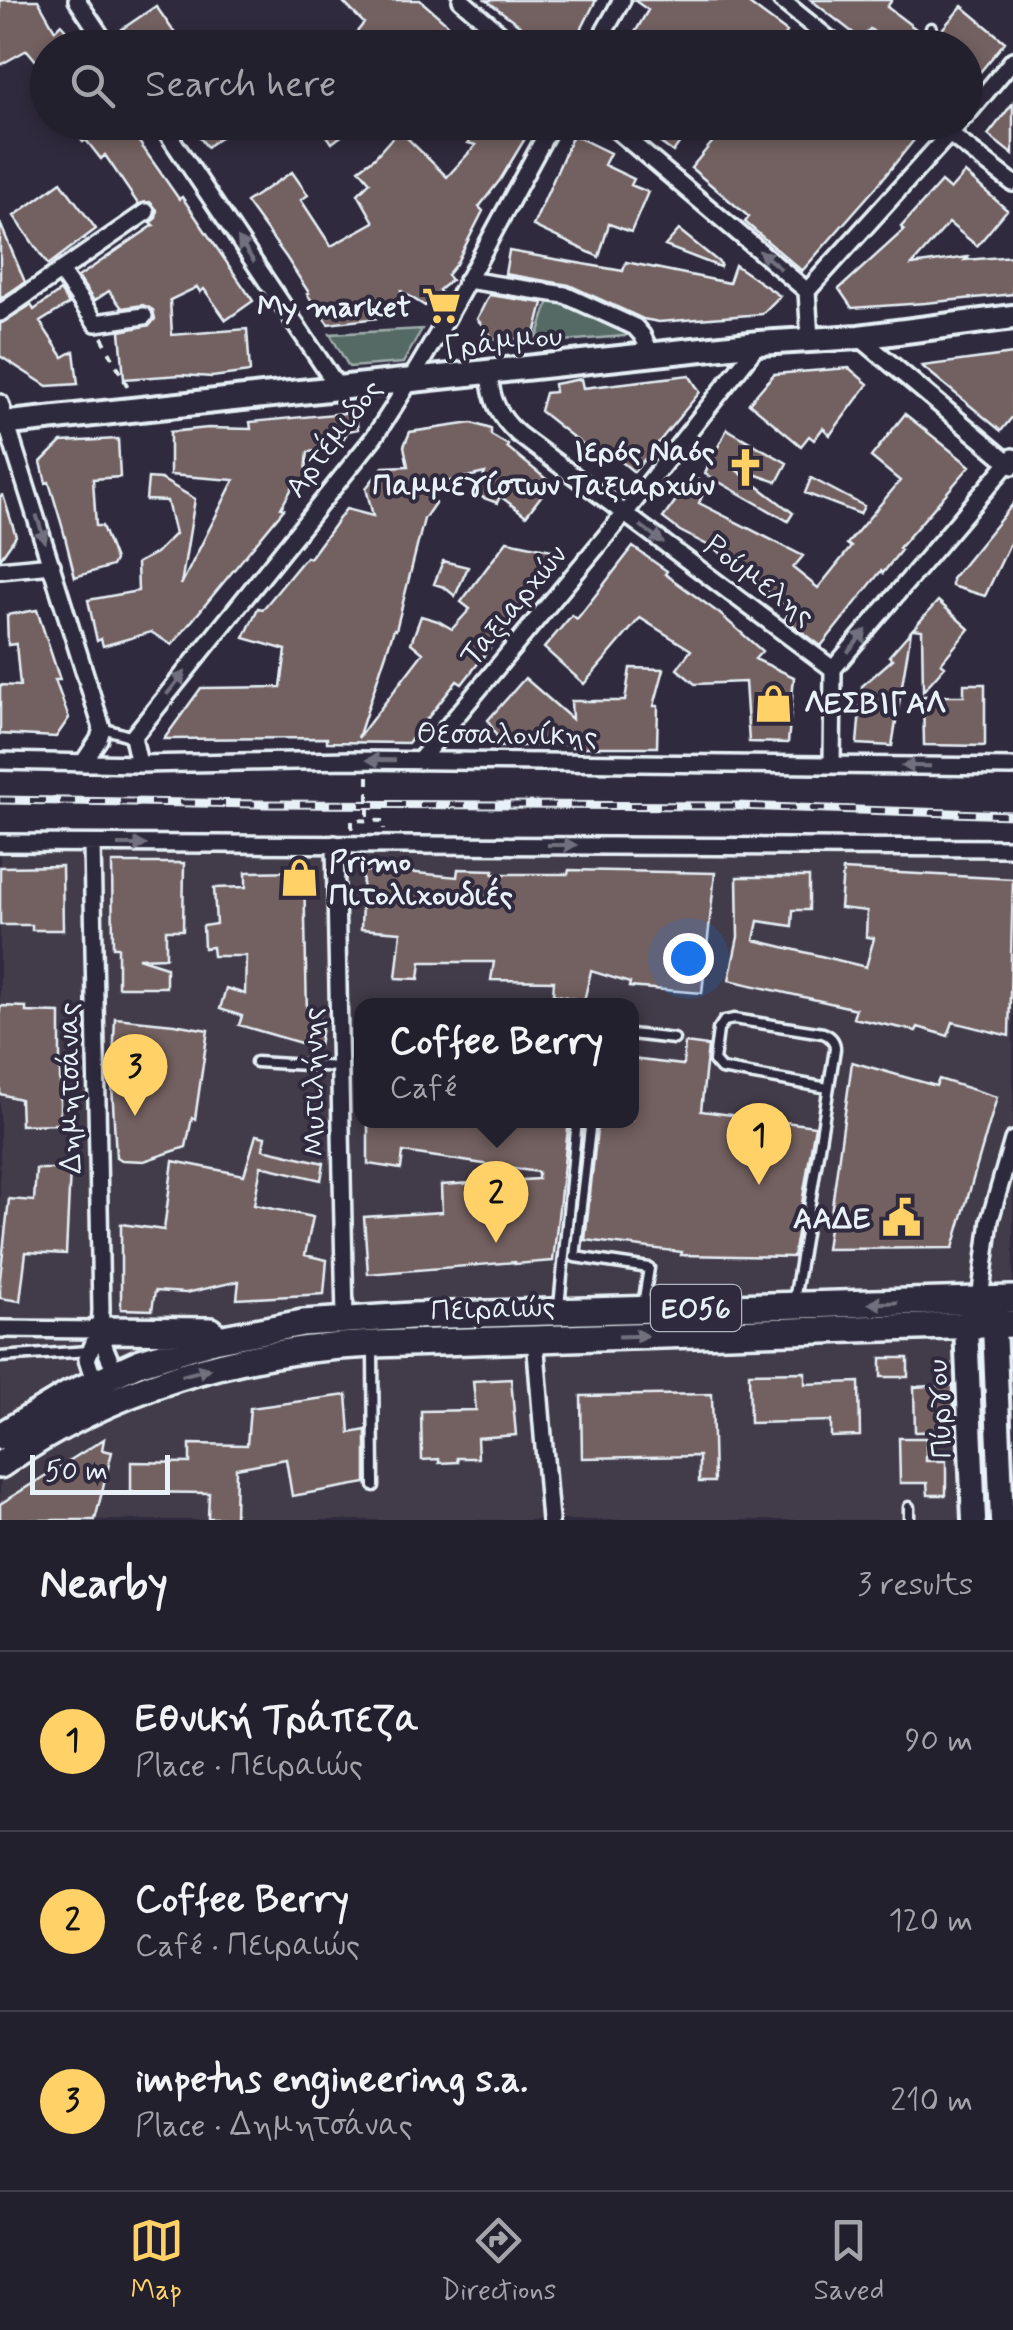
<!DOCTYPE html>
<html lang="en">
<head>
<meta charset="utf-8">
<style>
  body { margin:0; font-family:Mynerve,sans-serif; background:#2b2836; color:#f1f3f6 }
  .scale { position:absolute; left:30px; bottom:25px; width:140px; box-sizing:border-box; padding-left:10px; border:5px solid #e8f1f8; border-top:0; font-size:28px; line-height:35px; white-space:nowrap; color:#e8f1f8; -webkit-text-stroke:8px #2f2a3d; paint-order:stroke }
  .you { position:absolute; left:688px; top:958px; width:35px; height:35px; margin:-25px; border:8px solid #fff; border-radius:50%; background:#1a73e8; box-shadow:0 0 0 15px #1a73e833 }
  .badge { display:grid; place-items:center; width:65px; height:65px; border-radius:50%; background:#ffd166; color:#111; font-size:32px; font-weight:700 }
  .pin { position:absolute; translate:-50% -82px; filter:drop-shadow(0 2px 5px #0008) }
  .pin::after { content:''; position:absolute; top:52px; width:35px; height:30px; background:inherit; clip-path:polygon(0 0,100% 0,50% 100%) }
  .popup { position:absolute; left:354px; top:998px; width:285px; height:130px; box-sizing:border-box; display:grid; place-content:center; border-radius:20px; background:#23202e; filter:drop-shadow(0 2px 8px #0005); font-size:32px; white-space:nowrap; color:#a3a3aa }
  .popup b { font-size:38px; color:#f1f3f6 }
  .popup::after { content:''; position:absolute; left:50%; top:100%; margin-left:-20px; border:20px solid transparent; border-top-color:#23202e }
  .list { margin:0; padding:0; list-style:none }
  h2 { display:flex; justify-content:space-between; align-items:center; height:130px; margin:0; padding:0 40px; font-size:42px }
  h2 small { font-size:32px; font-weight:400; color:#a3a3aa }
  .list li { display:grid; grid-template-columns:65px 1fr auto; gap:30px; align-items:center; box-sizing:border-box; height:180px; padding:0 40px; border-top:2px solid #403e4a }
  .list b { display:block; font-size:38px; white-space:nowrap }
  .list p { margin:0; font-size:32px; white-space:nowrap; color:#a3a3aa }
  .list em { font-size:32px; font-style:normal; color:#a3a3aa }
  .icon { flex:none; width:55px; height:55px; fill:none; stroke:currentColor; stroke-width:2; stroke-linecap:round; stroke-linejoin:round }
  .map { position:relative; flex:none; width:1013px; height:1520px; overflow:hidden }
  .search { position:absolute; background:#23202e; box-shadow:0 5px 15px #0003; left:30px; right:30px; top:30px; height:110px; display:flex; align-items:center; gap:25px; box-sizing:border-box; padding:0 35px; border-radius:55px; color:#a3a3aa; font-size:38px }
  .sheet { height:670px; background:#23202e }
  nav { display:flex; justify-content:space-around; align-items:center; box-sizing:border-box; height:140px; border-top:2px solid #403e4a; background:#23202e; font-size:28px; color:#a3a3aa }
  nav a { display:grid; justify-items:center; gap:5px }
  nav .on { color:#ffd166 }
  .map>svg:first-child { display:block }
</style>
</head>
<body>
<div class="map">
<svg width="1013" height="1520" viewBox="0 0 1013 1520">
  <rect width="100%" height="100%" fill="#2f2a3d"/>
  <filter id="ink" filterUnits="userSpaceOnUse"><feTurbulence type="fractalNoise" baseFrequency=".01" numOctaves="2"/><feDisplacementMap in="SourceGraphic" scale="20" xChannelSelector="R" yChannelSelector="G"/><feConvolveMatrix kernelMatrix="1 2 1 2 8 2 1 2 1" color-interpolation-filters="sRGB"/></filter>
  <g filter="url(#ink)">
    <path fill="#433a48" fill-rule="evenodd" d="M0,842l1013,12v666h-1013zM361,1006h270v114h-270z"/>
    <path fill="#576b65" stroke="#a0aeae" stroke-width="2.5" d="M557,299l73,33 -5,4 -86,7 -2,-5 12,-38z
      M422,329l-19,34 -54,4 -19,-33z"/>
    <path fill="#736060" stroke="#e8f1f8" stroke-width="2.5" d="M0,0h38l17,30 6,-6 20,24h-33v27l-21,-25 -27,15z
      M341,0h79l55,48h-131l20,-25z
      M486,0h110l-24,48h-22z
      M634,0h110l43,32 -2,4 15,12h-174l22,-38z
      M811,0h81l-5,7 29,22 -14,19h-7l-25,-19 -9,10z
      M156,6l20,29 -18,13h-23l-13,-19z
      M962,6l43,36 -29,35 -10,-9v-20h-24l-5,-4 1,-10z
      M1013,103v52l-25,-20z
      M66,122h59l54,77 3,-2 71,104 -27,19 -22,-31 -4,3 -3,-5 -27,13 2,35 75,-6 3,43 -38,5 -31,-2 -57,4 -4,-48 30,-6 5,-6 -2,-9 -10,-5 -21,3 -13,-17 -15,10 -16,-24 76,-52 -3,-3 5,-4 1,-8 -7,-8 -12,2 -33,-49 -4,4 -15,-19 -3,2z
      M188,122h53l-34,25z
      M317,122h43l-28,21z
      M491,122h44l-35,58 -21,27 4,4 -27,53 -9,11 4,5 -12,10 2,4 -16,12 -24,-15 3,24 -76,9 -21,-30 2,-1 -23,-36 -40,-55 46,-30 16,23 -7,5 30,46 43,-24 -16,-28 12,-12 -11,-13 15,-11 25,-28 48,47 29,-32 -8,-2 10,-15 6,3z
      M631,122h63l-21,30z
      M729,122h163l22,18 -37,46 -75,85 -57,-49 4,-5 -58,-49z
      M573,135l37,18 -6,12 30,14 -3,6 17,7 -17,40 -22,-8 -10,33 -66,-31z
      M965,173l42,37 -30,36 -28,-23 -37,42 56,-8 -3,3 48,-4v38l-88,9 -73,5 -13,-19 65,-59 -3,-3 40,-45 9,8z
      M61,182l35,47 -48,36 -34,-49z
      M0,223l25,59 -25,17z
      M679,230l42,34 -1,3 -55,-21z
      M509,251l114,20 3,-9 103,21 6,-18 45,31 -18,18 -103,8 -16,-3 -74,-34 -64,-11z
      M60,291l9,13 -29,18 23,35 11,-6 4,33 -31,2 -47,-30v-32l31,-19 3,5z
      M489,295l54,8 -9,35 -40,1 -17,-20z
      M1013,354v62l-12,15 -79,-65z
      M849,368l19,16 -38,51 -7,-7 -9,12 -5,-4 -8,10 -52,-43 25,-29z
      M689,375l11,17 -66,80 -29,-24 -7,9 -58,-46 5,-18 10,-1 -1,-8 27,-5 2,9z
      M355,412l3,17 -10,2 -11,18 -29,3 -2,19 3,4 -8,9 -5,-3 -15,27 3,1 -112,136 -21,-13 -48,14 -2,-7 -4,2 -9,-41 50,-9 -1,-28 19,-10 19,-19 -8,-33 -21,-1 2,-22 13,1 34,20 -14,86 53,-105 -64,-5v-43l38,-4 43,1 -1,-7z
      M905,414l65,52 -71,82 2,2 -18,23 -2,-2 -60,75 -36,-27 6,-9 -74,-60 -37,-19 -17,-13 30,-41 14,8 -8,18 104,53 -10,12 25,20 33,-41 -4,-3 53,-63 -29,-24z
      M472,423l19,6v6l17,10 -1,2 44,36 -25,33 -26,-20 -3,7 -21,-8 9,-22 -57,13 7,17 -11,16 -28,111 -2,-1 -36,109 65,-85 -12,-10 10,-27 17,5 14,8 18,-20 -9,-7 46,-61 50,10 -13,17 5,4 -87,112 -5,-3 -49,62 -81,-1v-4l-163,1 37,-51 80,-1 5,-37 -42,-12 14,-30 5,1 43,-52 4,1 36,-49 27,7 -7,-28 17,-21 25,-1 -4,-20 6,-14z
      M727,429l60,34 -10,19 -46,-16 62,47 -5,8 -83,-47 5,-14 -2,-4 2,-6 8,-3z
      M118,439l2,38 -27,2 3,47h6l13,34 -3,6 -37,11 -12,-48 -14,-47 -3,1 -5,-21 20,-20z
      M811,478l53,28 -4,8 -55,-21z
      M3,495l13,41 -16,23v-63z
      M1013,504v33l-28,59 -33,-10v-7z
      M633,547l34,24 -2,3 55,40 42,37 -7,8 39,18 -6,66 -39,-1 -4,-60 -50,2 -18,-15 14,-19 -51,-32 -56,66 -40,-36 28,-33 5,4z
      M443,561l25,6 -13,29 -11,-9 -10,-3z
      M938,601l31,28 -28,34 4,3 -22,25 -1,-61 -9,-1z
      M37,610l23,70h-5l14,38 -13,19 -56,-3v-49l20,1 -4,-42 -8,1 -1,-30z
      M911,631l-19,115 -35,-2 5,-58 31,-27 -4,-3z
      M630,668l34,1 -10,37h4l-1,41h-85v-3l-73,3 -2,-10 -9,-17 37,-42 47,41 -1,-18h54z
      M964,684h21v62l-61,-1 -1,-49h41z
      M112,863h72l-1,67h-17v27l-28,1 28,9v20h-48v-40h-5z
      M62,866l1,64h-31v-5h-32v-58z
      M458,869l36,1 -1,4h75l1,-4 146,3 -13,120 -73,-6 1,-4 -39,-12 -7,30 -31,-7 1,-13 -63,-1 3,-18h-73l-2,17 -23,-1 5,-46 -40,-3 2,-58h33l61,6z
      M843,870l170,9 -4,157 -56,-14 -5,14 -30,-9 -2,4 -63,-13 3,-9 -127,-29 9,-43 -1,-60h72v33h-16l-1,16 -34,-5 -4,19 112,27 8,-29 -8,-1 1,-26 -27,-3z
      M304,871l3,144 16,4 -4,27 -15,-2 -65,-19 3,-9 -22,-7 6,-21 19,6 1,-38h-33l-1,-9 -8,1 -1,-22 13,-2 -2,-36 32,-1v-15z
      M0,1006l26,1v5l34,1v111l-39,1 -1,-26 -20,-5z
      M115,1018l59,6 34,6 -13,89 -3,-1 -6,29 -42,14 -22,-1 -6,-3 -4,-72z
      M685,1043l23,3 -7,65 114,15 -22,131 -112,-2 1,-3 -97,-12 13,-120h33v-61l52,6z
      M852,1062l84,24 3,-7 58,18 -44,151 -127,1z
      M368,1120h201l-16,141 -38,3v-2l-147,12 -4,-57 78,-5 -1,-27 97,-6v-7l-135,-20 -2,17 -33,-5z
      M256,1135l9,2 -2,12 61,14 -3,17 -60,-14 -7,39 59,12 -8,38 22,5 -3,34 -87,5 2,-18 -53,12 -31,-2 -3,19 -31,-1v-85l43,6 9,-69 71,14z
      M36,1169h34l-4,85 -40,-2 -6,49 -20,-3v-20l9,-79 25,2z
      M881,1358h27v19h-27z
      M805,1372v12l54,-2 1,54 -29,1v-16l-81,2 -1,-50z
      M511,1379l5,56 -39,3 1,20h-21l1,4 -19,1v-4l-17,1 -1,-49 55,-1 -3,-29z
      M953,1385l2,46 -40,1 -1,-45z
      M712,1394l2,88h-15v-26l-117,2 -1,-62z
      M347,1395l3,38 16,-3v53l-74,13 -6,-37 -50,9 -1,50h-27l1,-25 -78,-1v-30l59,1v-19l57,1 3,-37z
      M899,1438h27v23h20v34h-18l-1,-12h-27z
      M104,1439l-2,11 10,2 -17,68h-95v-16z"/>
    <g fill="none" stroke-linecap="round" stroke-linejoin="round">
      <defs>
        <path id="lane" d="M929,48l2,-20
          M102,728l31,9
          M631,1034l43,5
          M256,1062l84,5
          M591,1120l-16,137 74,11 -6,37
          M794,1301l41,-252c0,-8 -4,-13 -12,-16l-89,-14 -10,2 -6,9 -4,31 7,8 107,19
          M559,1307l18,-187
          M373,1348l1,138
          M0,1357l89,-6
          M909,1507v13"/>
        <path id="street" d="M77,0l32,48
          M461,0l56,48
          M781,0l59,48
          M595,48l27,-48
          M966,116l47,-56
          M160,122l179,267
          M607,122l200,169 3,49
          M934,122l79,61
          M60,271l36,52 48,-7
          M467,280l98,15 70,32 7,8 10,20
          M807,291l153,-169
          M0,313l146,-101
          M859,337l154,129
          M489,373c2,26 9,43 29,61l315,235
          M0,403l102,325 -3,11 -16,24
          M0,570l52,-5
          M0,761l139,3 212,-4 662,7
          M419,761l206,-248 134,-170
          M139,764l-6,-27 241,-300c67,-100 121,-209 179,-315
          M832,765l1,-96 180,-212
          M0,843l1013,5
          M335,844l10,475
          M92,845l9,465c-2,26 3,39 15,62
          M980,1300l10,-80 23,-80
          M0,1329l99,1
          M535,1339l15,181
          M96,1387l-9,-28 12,-29"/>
        <path id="secondary" d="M0,424l759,-81 100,-6 154,-20
          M974,1311l-8,15 8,194
          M986,1311l8,14 8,195"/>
        <path id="primary" d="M99,1330l112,1
          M0,1436l70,-42 68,-31 75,-23 90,-17 109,-7 601,-17
          M0,1465c109,-77 240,-116 373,-121l640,-20"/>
      </defs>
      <use href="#lane" stroke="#e8f1f8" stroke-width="15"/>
      <use href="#street" stroke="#e8f1f8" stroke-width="22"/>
      <use href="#secondary" stroke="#e8f1f8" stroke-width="30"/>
      <use href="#primary" stroke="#e8f1f8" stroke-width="32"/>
      <path stroke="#e8f1f8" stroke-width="4" stroke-dasharray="8 8" stroke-linecap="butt" d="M102,337l28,54
        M352,829v-9l32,1v8"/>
      <use href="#lane" stroke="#2f2a3d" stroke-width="8"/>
      <use href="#street" stroke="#2f2a3d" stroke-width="15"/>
      <use href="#secondary" stroke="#2f2a3d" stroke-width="22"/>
      <use href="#primary" stroke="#2f2a3d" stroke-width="25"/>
      <defs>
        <path id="rail" d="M0,800l259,4 478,2 276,9"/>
      </defs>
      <use href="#rail" stroke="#e8f1f8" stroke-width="9"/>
      <use href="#rail" stroke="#2f2a3d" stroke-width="5" stroke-dasharray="15" stroke-linecap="butt"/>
      <path stroke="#e8f1f8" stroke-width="4" stroke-dasharray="8 8" stroke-linecap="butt" d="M368,776v44"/>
    </g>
    <defs><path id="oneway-solid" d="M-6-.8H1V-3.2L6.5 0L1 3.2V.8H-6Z" transform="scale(2.5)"/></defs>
    <g fill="#70707e">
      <use href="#oneway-solid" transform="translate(246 250) rotate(-124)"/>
      <use href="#oneway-solid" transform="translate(770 260) rotate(-140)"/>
      <use href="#oneway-solid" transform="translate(41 529) rotate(72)"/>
      <use href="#oneway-solid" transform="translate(652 534) rotate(37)"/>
      <use href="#oneway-solid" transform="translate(857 641) rotate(-50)"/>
      <use href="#oneway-solid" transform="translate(176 683) rotate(-51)"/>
      <use href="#oneway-solid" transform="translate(381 760) rotate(-179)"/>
      <use href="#oneway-solid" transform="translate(916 766) rotate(-179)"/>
      <use href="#oneway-solid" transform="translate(132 845)"/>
      <use href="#oneway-solid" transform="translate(562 845)"/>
      <use href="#oneway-solid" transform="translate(883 1303) rotate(178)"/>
      <use href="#oneway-solid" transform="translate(633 1336) rotate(-2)"/>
      <use href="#oneway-solid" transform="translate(196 1372) rotate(-15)"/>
    </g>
  </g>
  <defs>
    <symbol id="supermarket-bare" viewBox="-9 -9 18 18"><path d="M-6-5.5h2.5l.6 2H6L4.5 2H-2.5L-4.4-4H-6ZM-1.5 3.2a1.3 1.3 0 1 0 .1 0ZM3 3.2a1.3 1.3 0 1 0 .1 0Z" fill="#ffd166" stroke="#2f2a3d" stroke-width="2.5" paint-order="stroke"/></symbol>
    <symbol id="church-bare" viewBox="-9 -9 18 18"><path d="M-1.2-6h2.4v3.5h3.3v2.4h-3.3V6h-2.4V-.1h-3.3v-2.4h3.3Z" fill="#ffd166" stroke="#2f2a3d" stroke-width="2.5" paint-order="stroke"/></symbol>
    <symbol id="shop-bare" viewBox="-9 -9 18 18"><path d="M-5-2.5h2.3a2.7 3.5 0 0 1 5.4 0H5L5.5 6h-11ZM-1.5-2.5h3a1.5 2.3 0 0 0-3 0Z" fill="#ffd166" stroke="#2f2a3d" stroke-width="2.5" paint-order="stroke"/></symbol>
    <symbol id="civic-bare" viewBox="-9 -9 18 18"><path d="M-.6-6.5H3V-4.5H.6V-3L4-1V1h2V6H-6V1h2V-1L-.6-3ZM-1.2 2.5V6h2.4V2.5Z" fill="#ffd166" stroke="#2f2a3d" stroke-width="2.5" paint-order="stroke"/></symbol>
  </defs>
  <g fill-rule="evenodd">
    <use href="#supermarket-bare" x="414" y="278" width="55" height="55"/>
    <use href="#church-bare" x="718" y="440" width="55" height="55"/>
    <use href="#shop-bare" x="746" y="676" width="55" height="55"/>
    <use href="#shop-bare" x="272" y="850" width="55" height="55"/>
    <use href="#civic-bare" x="874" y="1190" width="55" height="55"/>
  </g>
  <g text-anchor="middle" stroke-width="8" stroke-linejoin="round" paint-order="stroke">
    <rect fill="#2f2a3d" stroke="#b0b5c0" stroke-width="2.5" x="651" y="1285" width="90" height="46" rx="8"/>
    <g font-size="28" font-weight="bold" fill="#e8f1f8">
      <text x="696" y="1318">ΕΟ56</text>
    </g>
    <g font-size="30" font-weight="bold" fill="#e8f1f8" stroke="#2f2a3d" text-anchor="end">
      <text x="411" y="316">My market</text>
      <text x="715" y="461">Ιερός Ναός<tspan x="715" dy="34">Παμμεγίστων Ταξιαρχών</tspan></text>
      <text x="804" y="713" text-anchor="start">ΛΕΣΒΙΓΑΛ</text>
      <text x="329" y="871" text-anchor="start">Primo<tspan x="329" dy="34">Πιτολιχουδιές</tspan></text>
      <text x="871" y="1228">ΑΑΔΕ</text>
    </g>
    <g font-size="30" fill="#e8f1f8" stroke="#2f2a3d">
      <text transform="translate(503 341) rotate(-6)" y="10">Γράμμου</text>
      <text transform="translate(333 438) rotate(-53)" y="10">Αρτέμιδος</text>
      <text transform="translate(760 580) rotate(37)" y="10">Ρούμελης</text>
      <text transform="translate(513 605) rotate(-50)" y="10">Ταξιαρχών</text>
      <text transform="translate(507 734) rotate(1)" y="10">Θεσσαλονίκης</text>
      <text transform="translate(313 1082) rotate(-91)" y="10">Μυτιλήνης</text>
      <text transform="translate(69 1088) rotate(-91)" y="10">Δημητσάνας</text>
      <text transform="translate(493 1308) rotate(-2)" y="10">Πειραιώς</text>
      <text transform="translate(939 1409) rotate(-93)" y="10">Πύργου</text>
    </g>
  </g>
</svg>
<div class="scale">50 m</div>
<div class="you"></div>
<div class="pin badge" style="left:759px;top:1185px">1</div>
<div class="pin badge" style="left:496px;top:1243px">2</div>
<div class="popup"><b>Coffee Berry</b>Café</div>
<div class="pin badge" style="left:135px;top:1116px">3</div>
<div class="search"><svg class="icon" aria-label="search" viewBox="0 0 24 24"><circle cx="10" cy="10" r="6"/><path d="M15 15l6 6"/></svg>Search here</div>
</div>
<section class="sheet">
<h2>Nearby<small>3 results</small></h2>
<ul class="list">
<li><span class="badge">1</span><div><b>Εθνική Τράπεζα</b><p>Place · Πειραιώς</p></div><em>90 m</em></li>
<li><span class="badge">2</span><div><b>Coffee Berry</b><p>Café · Πειραιώς</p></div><em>120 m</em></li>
<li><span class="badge">3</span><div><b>impetus engineering s.a.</b><p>Place · Δημητσάνας</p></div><em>210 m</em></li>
</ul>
</section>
<nav>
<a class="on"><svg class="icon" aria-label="map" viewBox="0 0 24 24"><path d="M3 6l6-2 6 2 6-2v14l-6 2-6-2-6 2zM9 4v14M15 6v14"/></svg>Map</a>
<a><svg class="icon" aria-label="directions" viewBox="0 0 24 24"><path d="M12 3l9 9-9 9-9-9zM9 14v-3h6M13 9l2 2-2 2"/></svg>Directions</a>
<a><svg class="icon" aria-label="saved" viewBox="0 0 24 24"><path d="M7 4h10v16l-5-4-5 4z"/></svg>Saved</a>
</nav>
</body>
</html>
